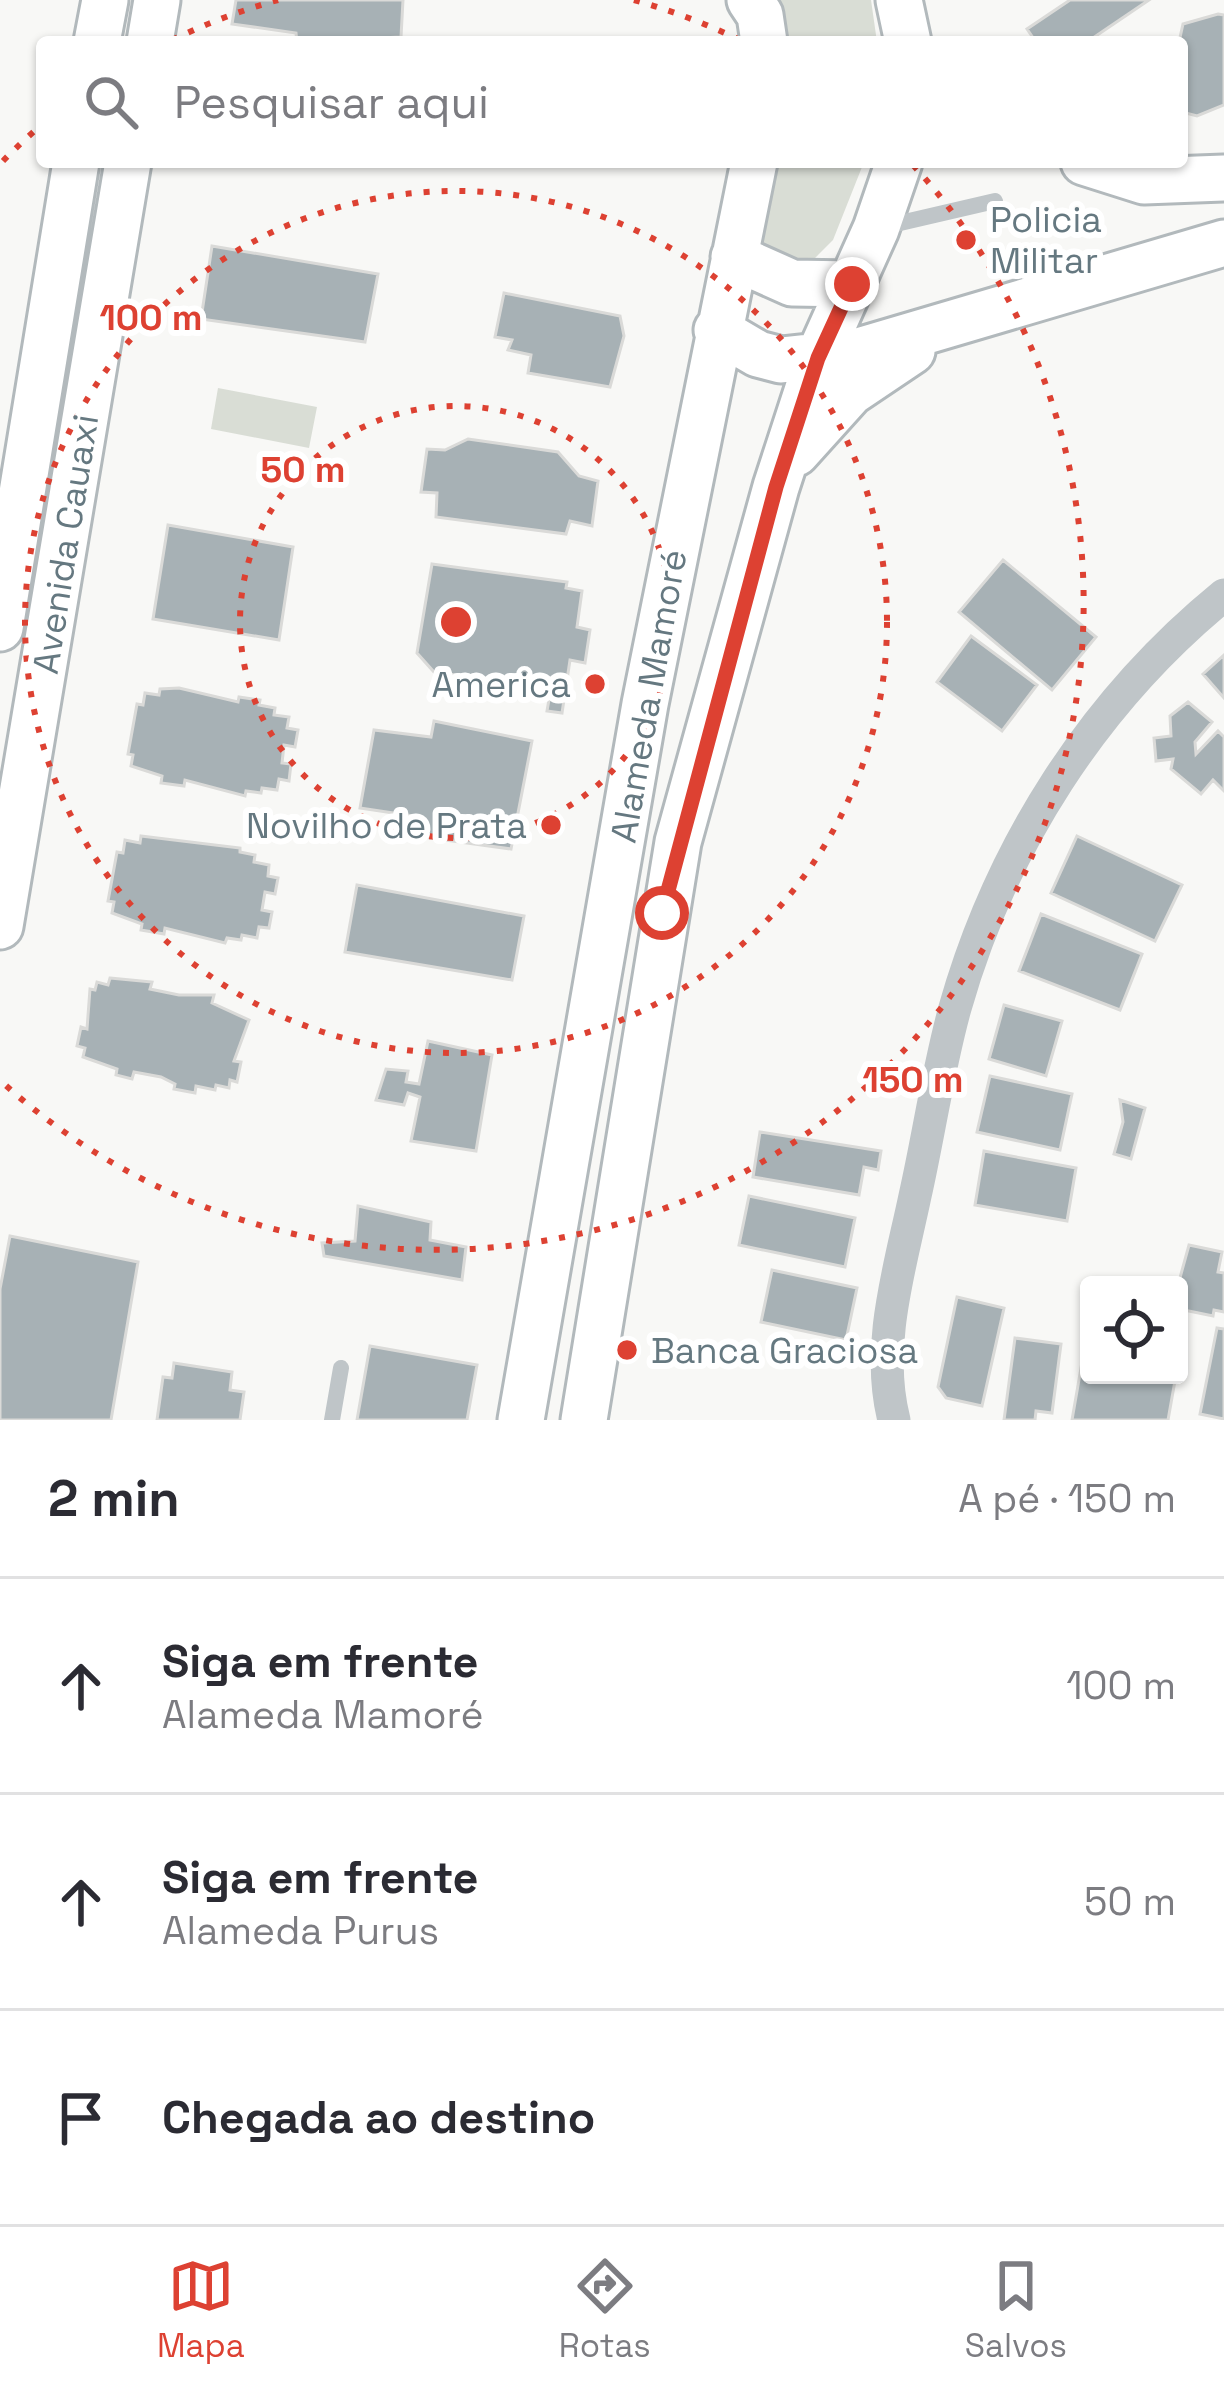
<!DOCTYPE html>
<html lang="pt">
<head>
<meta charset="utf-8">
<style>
  body { margin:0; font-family:"Space Grotesk",sans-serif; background:#f2f2f3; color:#2b2b33 }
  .controls { position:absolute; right:36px; bottom:36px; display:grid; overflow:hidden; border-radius:12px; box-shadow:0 3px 9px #0004 }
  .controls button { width:108px; height:108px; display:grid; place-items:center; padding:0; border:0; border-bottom:3px solid #e1e1e2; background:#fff; color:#2b2b33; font:60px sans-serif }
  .stop { position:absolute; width:36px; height:36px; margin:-27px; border:9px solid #dd4132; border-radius:50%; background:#fff }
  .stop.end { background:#dd4132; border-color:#fff; box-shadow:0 3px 12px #0008 }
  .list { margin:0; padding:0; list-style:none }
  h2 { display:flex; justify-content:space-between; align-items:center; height:156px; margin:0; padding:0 48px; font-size:51px }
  h2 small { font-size:39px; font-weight:400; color:#7c7c81 }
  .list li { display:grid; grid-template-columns:78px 1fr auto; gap:36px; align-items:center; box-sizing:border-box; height:216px; padding:0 48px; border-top:3px solid #e1e1e2 }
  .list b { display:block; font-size:45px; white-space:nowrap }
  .list p { margin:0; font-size:39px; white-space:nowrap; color:#7c7c81 }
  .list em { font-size:39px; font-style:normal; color:#7c7c81 }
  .icon { flex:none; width:66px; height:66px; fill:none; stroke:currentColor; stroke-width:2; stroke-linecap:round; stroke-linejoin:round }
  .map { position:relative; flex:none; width:1224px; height:1420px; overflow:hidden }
  .search { position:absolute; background:#fff; box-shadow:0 3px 9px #0004; left:36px; right:36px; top:36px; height:132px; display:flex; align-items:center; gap:30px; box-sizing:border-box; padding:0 42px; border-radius:12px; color:#7c7c81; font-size:45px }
  .sheet { height:804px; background:#fff }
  nav { display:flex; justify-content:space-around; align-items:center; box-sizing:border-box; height:168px; border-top:3px solid #e1e1e2; background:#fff; font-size:33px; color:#7c7c81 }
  nav a { display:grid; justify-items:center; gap:6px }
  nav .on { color:#dd4132 }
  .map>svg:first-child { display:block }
</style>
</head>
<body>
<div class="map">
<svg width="1224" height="1420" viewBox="0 0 1224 1420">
  <rect width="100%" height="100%" fill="#f8f8f6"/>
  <path fill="#d9ddd5" d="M775,0h96l6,42h-88z
    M779,162h85l-31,78 -25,25 -46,-9c-12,-35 7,-61 17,-94z
    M218,388l99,19 -8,41 -98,-19z"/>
  <path fill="#a7b1b5" stroke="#dadad8" stroke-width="3" d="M236,0h167l-2,37 -104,5 -1,-9 -64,-9z
    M1070,0h79l-62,42h-51l-9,-13z
    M1218,14l6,1v90l-27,11 -15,-4 -3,-70 4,-18z
    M212,246l166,28 -13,68 -164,-23z
    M504,293l116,23 4,20 -14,51 -82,-14 3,-18 -23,-5 4,-10 -17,-3z
    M468,439l90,13 21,24 19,5 -6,45 -22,-5 -4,13 -130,-17 1,-24 -16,-1 6,-43 18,1z
    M168,525l125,22 -14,93 -126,-21z
    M1003,560l93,77 -44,53 -93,-78z
    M432,564l135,18 -1,6 16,3 -5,36 13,3 -5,33 -15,-3 -8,53 -15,-2 4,-23 -117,-16 -17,-19z
    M971,636l66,49 -35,46 -65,-49z
    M1224,655v43l-21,-24z
    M179,688l59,14 1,-5 21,3 -1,5 16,3 -1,7 15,2 -2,11 11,2 -3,17 -11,-2 -2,18 9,1 -2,17 -10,-2 -2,11 -15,-2 -1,5 -15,-2 -1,5 -60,-16 -1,6 -23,-3 1,-7 -31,-10 2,-11 -5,-1 9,-50 6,1 2,-12 14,2 1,-6z
    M1188,702l24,20 -17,20 1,12 22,-23 6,6v54l-11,-11 -12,14 -30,-25 2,-10 -17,2 -2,-23 17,-2 -1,-20z
    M434,721l98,20 -21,108 -95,-13 4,-19 -60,-9 14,-78 57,7z
    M141,836l99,12v4l15,3 -1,7 15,3 -1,11 10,2 -3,16 -10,-2 -3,18 10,2 -3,16 -10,-1 -2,11 -15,-3 -1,5 -14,-2 -2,5 -60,-15 -1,6 -23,-4 1,-6 -30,-11 2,-11 -6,-1 9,-49 6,1 2,-13 15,3z
    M1077,836l105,49 -27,56 -104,-48z
    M357,885l167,31 -12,64 -167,-28z
    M1041,914l101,40 -22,56 -101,-39z
    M110,978l42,4 -2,7 29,6h35l-2,8 37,17 -15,41 7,1 -4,20 -7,-2 -1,8 -13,-3 -1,5 -19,-4 -1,7 -21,-4 1,-5 -14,-7 -27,-5 -2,7 -16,-4 1,-6 -34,-12 2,-9 -8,-2 4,-19 6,2 3,-40 5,1 2,-8 11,3z
    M1004,1005l58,16 -16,55 -57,-17z
    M428,1041l64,14 -16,96 -65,-10 9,-44 -12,-4 -4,12 -28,-5 10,-31 22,2 -2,11 13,2z
    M990,1076l82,18 -12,56 -83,-18z
    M1120,1100l25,8 -14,51 -17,-5 9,-32z
    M760,1132l121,19 -3,19 -14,-3 -5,28 -106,-18z
    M984,1151l92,17 -9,53 -92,-16z
    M749,1196l106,22 -10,49 -106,-22z
    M358,1206l73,16 -1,18 36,7 -4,33 -138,-24 -2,-13 33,-2z
    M10,1236l128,26 -27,158h-111v-131z
    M1189,1245l33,7 -4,20 6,1v39l-10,-2 -1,6 -34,-7 -1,-24z
    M772,1270l85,18 -11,52 -85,-18z
    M957,1297l47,11 -22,98 -36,-8 -8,-11z
    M1217,1328l7,1v90l-24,-5z
    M1015,1338l46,6 -9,69 -16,-2 -1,9h-31z
    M1086,1339l3,36h87l-8,45h-96z
    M370,1346l107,19 -10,55h-110z
    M174,1363l58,9 -2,18 14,2 -4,28h-83l6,-43 9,1z"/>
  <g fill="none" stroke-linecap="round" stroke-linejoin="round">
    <defs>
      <path id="secondary" d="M750,0l10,15 4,27
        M899,0l9,42
        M97,42l8,-42
        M150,42l7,-42
        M1084,162l60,19 80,-3
        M734,257l58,26 60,1
        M717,330l41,24 23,6 74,-8 369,-109
        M796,453l55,-61 61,-41
        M0,628l76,-466
        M0,926l128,-764
        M521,1420l124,-716 109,-542
        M584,1420l94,-578 98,-355 42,-129 58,-129 23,-67"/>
    </defs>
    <use href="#secondary" stroke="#b2b9bc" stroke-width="51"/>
    <path stroke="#bfc5c8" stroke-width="16" d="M883,227l112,-26
      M332,1420l9,-52"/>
    <path stroke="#bfc5c8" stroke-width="33" d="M894,1420c-19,-74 6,-152 21,-224 14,-62 23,-127 40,-188 46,-162 139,-307 269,-413"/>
    <use href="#secondary" stroke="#fff" stroke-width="45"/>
  </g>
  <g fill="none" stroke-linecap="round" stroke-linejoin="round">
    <path stroke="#dd4132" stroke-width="15" d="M662,913l114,-426 42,-129 34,-74"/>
  </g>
  <g fill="none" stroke="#dd4132" stroke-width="6" stroke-dasharray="6 12">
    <circle cx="456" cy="622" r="216"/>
    <circle cx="456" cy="622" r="431"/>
    <path d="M3 161A647 647 0 0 1 40 126M172 40A647 647 0 0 1 278 0M634 0A647 647 0 0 1 740 40M913 165A647 647 0 0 1 3 1083"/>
  </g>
  <g fill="#dd4132" stroke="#fff" stroke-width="4.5">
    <circle cx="966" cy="240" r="12"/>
    <circle cx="595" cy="684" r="12"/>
    <circle cx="551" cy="825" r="12"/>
    <circle cx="627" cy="1350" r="12"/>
  </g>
  <g text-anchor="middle" stroke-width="12" stroke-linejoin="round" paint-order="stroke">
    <g font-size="36" fill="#657880" stroke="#fff" text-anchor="start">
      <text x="990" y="232">Policia<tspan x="990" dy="41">Militar</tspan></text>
      <text x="571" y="697" text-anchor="end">America</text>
      <text x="527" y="838" text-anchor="end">Novilho de Prata</text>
      <text x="651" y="1363">Banca Graciosa</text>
    </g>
    <g font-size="36" fill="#657880" stroke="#fff">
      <text transform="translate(65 544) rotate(-81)" y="13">Avenida Cauaxi</text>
      <text transform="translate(648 696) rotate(-80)" y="13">Alameda Mamoré</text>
    </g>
  </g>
  <circle cx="456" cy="622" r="18" fill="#dd4132" stroke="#fff" stroke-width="6"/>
  <g font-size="36" text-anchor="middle" font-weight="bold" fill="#dd4132" stroke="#fff" stroke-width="12" stroke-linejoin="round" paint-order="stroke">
    <text x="151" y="330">100 m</text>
    <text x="303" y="482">50 m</text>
    <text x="913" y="1092">150 m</text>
  </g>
</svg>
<div class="controls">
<button><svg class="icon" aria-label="locate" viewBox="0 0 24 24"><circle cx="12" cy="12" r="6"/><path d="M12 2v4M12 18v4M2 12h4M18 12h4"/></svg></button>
</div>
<div class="stop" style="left:662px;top:913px"></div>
<div class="stop end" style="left:852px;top:284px"></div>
<div class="search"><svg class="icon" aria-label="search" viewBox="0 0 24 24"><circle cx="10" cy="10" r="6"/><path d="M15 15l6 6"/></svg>Pesquisar aqui</div>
</div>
<section class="sheet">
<h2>2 min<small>A pé · 150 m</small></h2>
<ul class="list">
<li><svg class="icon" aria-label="ahead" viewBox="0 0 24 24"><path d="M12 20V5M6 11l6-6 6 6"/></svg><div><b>Siga em frente</b><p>Alameda Mamoré</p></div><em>100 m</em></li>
<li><svg class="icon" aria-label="ahead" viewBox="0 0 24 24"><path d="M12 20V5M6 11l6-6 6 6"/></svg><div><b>Siga em frente</b><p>Alameda Purus</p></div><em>50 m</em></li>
<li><svg class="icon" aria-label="arrive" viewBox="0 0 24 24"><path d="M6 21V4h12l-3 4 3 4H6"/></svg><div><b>Chegada ao destino</b></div></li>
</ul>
</section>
<nav>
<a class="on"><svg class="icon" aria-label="map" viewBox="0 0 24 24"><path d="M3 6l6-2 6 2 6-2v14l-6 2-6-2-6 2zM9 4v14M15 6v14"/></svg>Mapa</a>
<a><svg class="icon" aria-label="directions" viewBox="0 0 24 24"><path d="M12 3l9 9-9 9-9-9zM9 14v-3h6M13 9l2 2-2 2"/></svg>Rotas</a>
<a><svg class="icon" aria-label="saved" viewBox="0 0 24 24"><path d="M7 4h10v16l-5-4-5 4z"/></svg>Salvos</a>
</nav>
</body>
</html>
